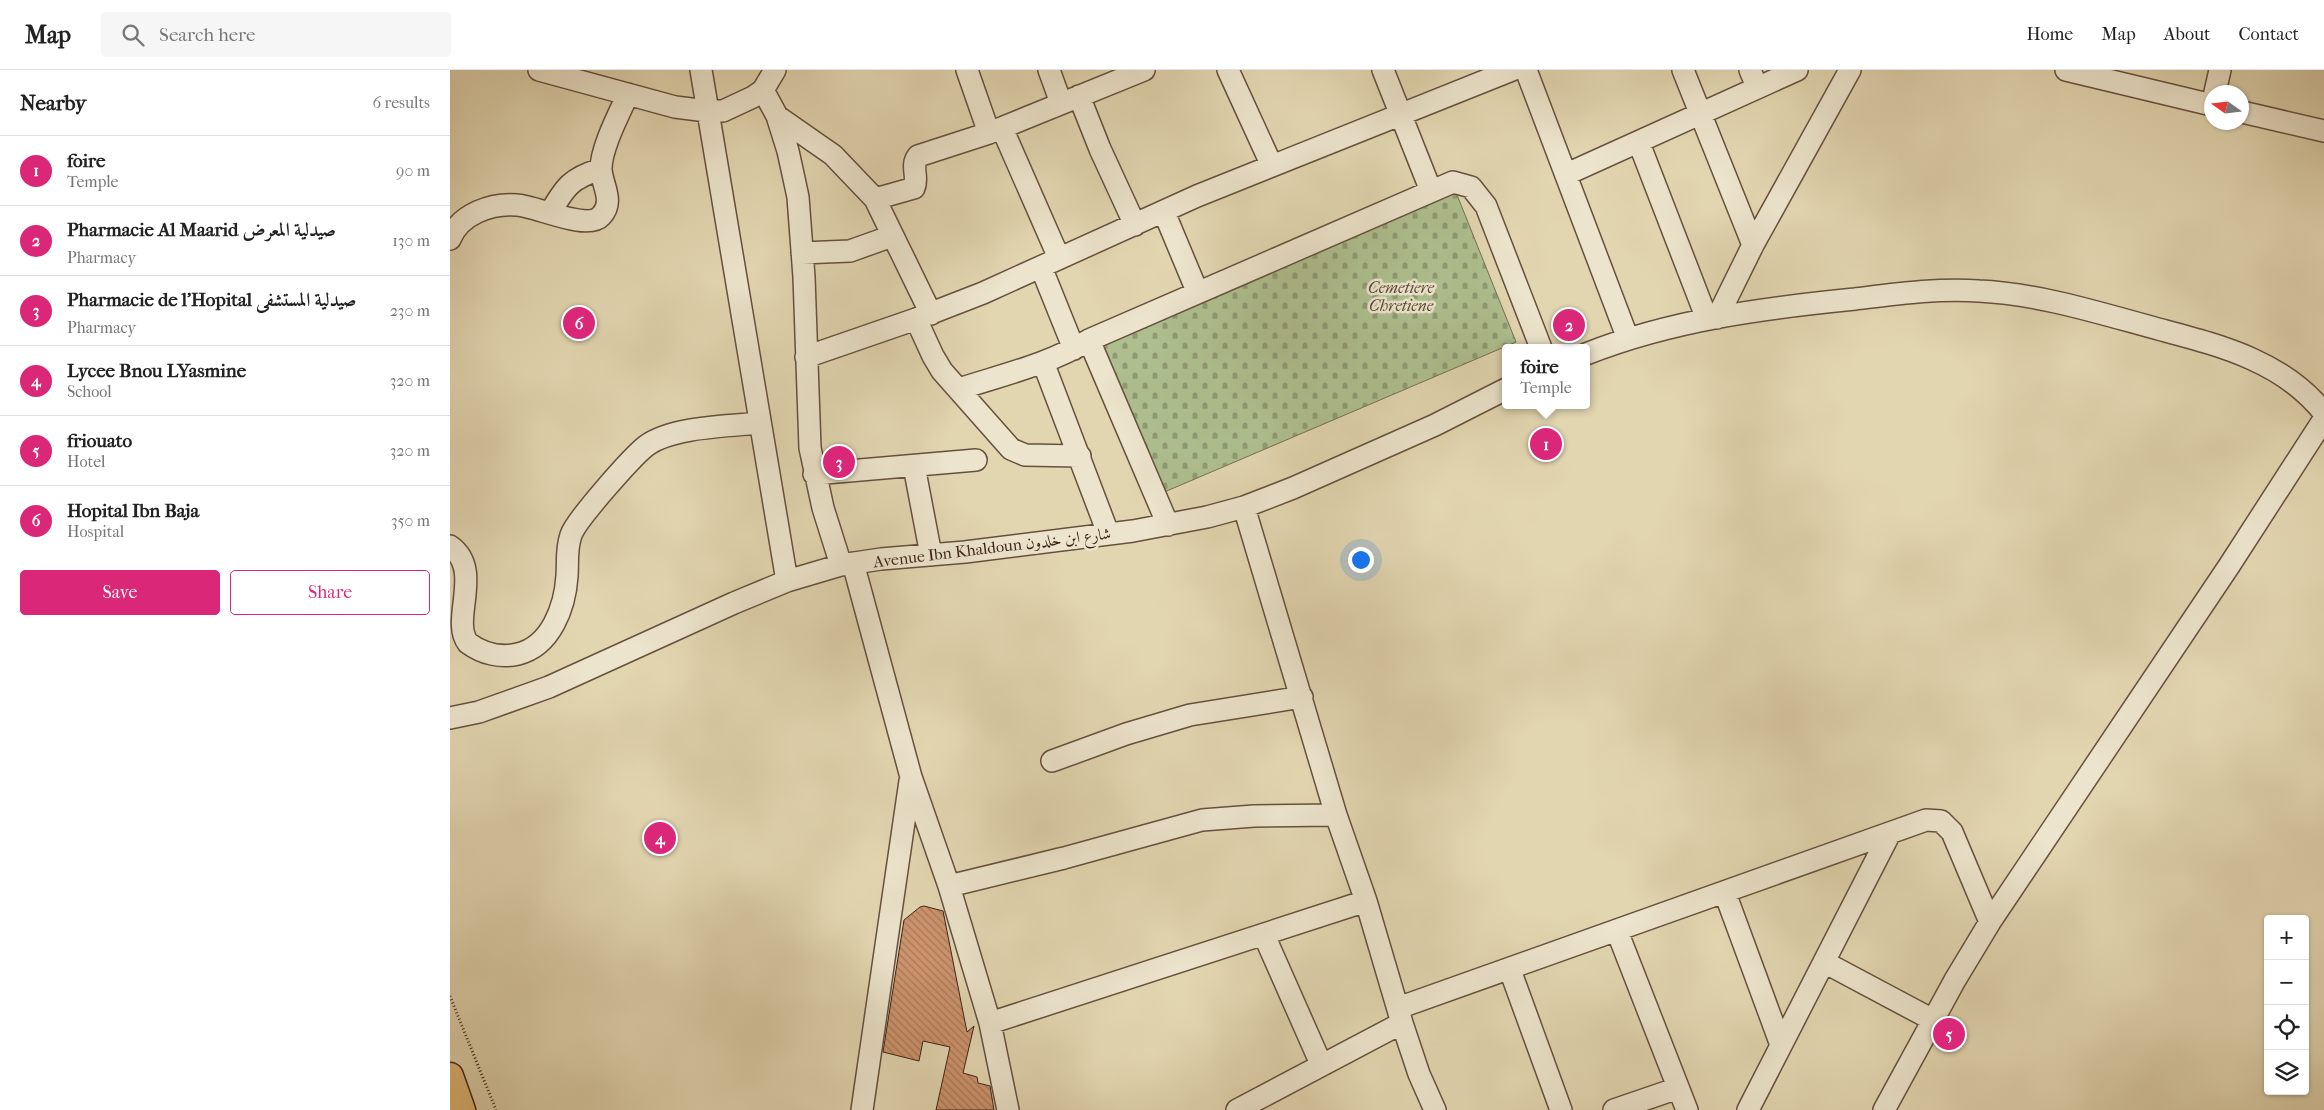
<!DOCTYPE html>
<html lang="en">
<head>
<meta charset="utf-8">
<style>
  body { margin:0; font-family:"IM FELL French Canon",Amiri,serif; background:#f6f6f6; color:#222 }
  .controls { position:absolute; right:15px; bottom:15px; display:grid; overflow:hidden; border-radius:5px; box-shadow:0 1px 4px #0004 }
  .controls button { width:45px; height:45px; display:grid; place-items:center; padding:0; border:0; border-bottom:1px solid #e0e0e0; background:#fff; color:#222; font:25px sans-serif }
  .compass { position:absolute; left:1754px; top:15px; width:45px; height:45px; border-radius:50%; background:#fff; box-shadow:0 1px 4px #0004; rotate:284deg }
  .you { position:absolute; left:910px; top:489px; width:18px; height:18px; margin:-12px; border:4px solid #fff; border-radius:50%; background:#1a73e8; box-shadow:0 0 0 8px #1a73e833 }
  .badge { display:grid; place-items:center; width:32px; height:32px; border-radius:50%; background:#db2777; color:#fff; font-size:16px; font-weight:700 }
  .pin { position:absolute; translate:-50% -50%; border:2px solid #fff; box-shadow:0 1px 5px #0006 }
  .popup { position:absolute; left:1052px; top:274px; width:88px; height:65px; box-sizing:border-box; display:grid; place-content:center; border-radius:5px; background:#fff; filter:drop-shadow(0 1px 4px #0005); font-size:16px; white-space:nowrap; color:#767676 }
  .popup b { font-size:19px; color:#222 }
  .popup::after { content:''; position:absolute; left:50%; top:100%; margin-left:-10px; border:10px solid transparent; border-top-color:#fff }
  .list { margin:0; padding:0; list-style:none }
  h2 { display:flex; justify-content:space-between; align-items:center; height:65px; margin:0; padding:0 20px; font-size:21px }
  h2 small { font-size:16px; font-weight:400; color:#767676 }
  .list li { display:grid; grid-template-columns:32px 1fr auto; gap:15px; align-items:center; box-sizing:border-box; height:70px; padding:0 20px; border-top:1px solid #e0e0e0 }
  .list b { display:block; font-size:19px; white-space:nowrap }
  .list p { margin:0; font-size:16px; white-space:nowrap; color:#767676 }
  .list em { font-size:16px; font-style:normal; color:#767676 }
  .actions { display:flex; gap:10px; padding:15px 20px }
  .actions a { flex:1; padding:11px 0; border:1px solid #db2777; border-radius:5px; text-align:center; font-size:18px; color:#db2777 }
  .actions .main { background:#db2777; color:#fff }
  .icon { flex:none; width:28px; height:28px; fill:none; stroke:currentColor; stroke-width:2; stroke-linecap:round; stroke-linejoin:round }
  .map { position:relative; flex:none; width:1874px; height:1040px; overflow:hidden }
  header { display:flex; align-items:center; gap:30px; box-sizing:border-box; height:70px; padding:0 25px; background:#fff; border-bottom:1px solid #e0e0e0 }
  header strong { font-size:24px }
  nav { display:flex; gap:28px; margin-inline-start:auto; font-size:18px }
  .search { width:350px; height:45px; background:#f6f6f6; display:flex; align-items:center; gap:12px; box-sizing:border-box; padding:0 18px; border-radius:5px; color:#767676; font-size:19px }
  main { display:flex }
  aside { flex:1; background:#fff }
  .map>svg:first-child { display:block }
</style>
</head>
<body>
<header>
<strong>Map</strong>
<div class="search"><svg class="icon" aria-label="search" viewBox="0 0 24 24"><circle cx="10" cy="10" r="6"/><path d="M15 15l6 6"/></svg>Search here</div>
<nav><a>Home</a><a>Map</a><a>About</a><a>Contact</a></nav>
</header>
<main>
<aside>
<h2>Nearby<small>6 results</small></h2>
<ul class="list">
<li><span class="badge">1</span><div><b>foire</b><p>Temple</p></div><em>90 m</em></li>
<li><span class="badge">2</span><div><b>Pharmacie Al Maarid صيدلية المعرض</b><p>Pharmacy</p></div><em>130 m</em></li>
<li><span class="badge">3</span><div><b>Pharmacie de l'Hopital صيدلية المستشفى</b><p>Pharmacy</p></div><em>230 m</em></li>
<li><span class="badge">4</span><div><b>Lycee Bnou LYasmine</b><p>School</p></div><em>320 m</em></li>
<li><span class="badge">5</span><div><b>friouato</b><p>Hotel</p></div><em>320 m</em></li>
<li><span class="badge">6</span><div><b>Hopital Ibn Baja</b><p>Hospital</p></div><em>350 m</em></li>
</ul>
<div class="actions"><a class="main">Save</a><a>Share</a></div>
</aside>
<div class="map">
<svg width="1874" height="1040" viewBox="0 0 1874 1040">
  <defs>
    <pattern id="cemetery-stones" width="16" height="16" patternUnits="userSpaceOnUse" patternTransform="scale(1.25)"><rect width="16" height="16" fill="#aebf8f"/><path d="M2 7V4a2 2 0 0 1 4 0v3zM10 15v-3a2 2 0 0 1 4 0v3z" fill="#8f9b74"/></pattern>
    <pattern id="building-back-hatch" width="6" height="6" patternUnits="userSpaceOnUse" patternTransform="scale(1.25)"><rect width="6" height="6" fill="#cd946e"/><path d="M-1 5l2 2M0 0l6 6M5-1l2 2" fill="none" stroke="#a87859"/></pattern>
  </defs>
  <rect width="100%" height="100%" fill="#e2d6b1"/>
  <filter id="stains"><feTurbulence type="fractalNoise" baseFrequency=".004" numOctaves="4"/><feColorMatrix values="0 0 0 0 .2 0 0 0 0 .09 0 0 0 0 .02 0 0 0 .5 -.17"/></filter>
  <radialGradient id="worn" r=".72"><stop offset=".6" stop-color="#630" stop-opacity="0"/><stop offset="1" stop-color="#630" stop-opacity=".3"/></radialGradient>
  <path fill="url(#cemetery-stones)" stroke="#757154" d="M1001,110l65,162 -354,151 -70,-159z"/>
  <path fill="url(#building-back-hatch)" stroke="#3c2318" d="M474,836l19,5 24,121 7,-6 -11,47 14,4 1,6 12,3 4,24h-58l14,-63 -27,-6 -4,20 -36,-9 21,-132 16,-13z"/>
  <g fill="none" stroke-linecap="round" stroke-linejoin="round">
    <defs>
      <path id="minor" d="M89,0l136,37 32,4h16l30,-14 10,-7 12,-20
        M251,0l86,511
        M517,0l22,63
        M599,0l12,33
        M778,0l44,96
        M933,0l48,121
        M1076,0l102,269
        M1233,0l70,175
        M1300,0l7,17
        M1616,0l146,35
        M313,20l14,26 11,35 10,46 6,80 6,171 13,60 18,57
        M1765,22l5,-22
        M629,26l21,53 35,76
        M1792,42l82,19
        M327,46l56,39 42,44 56,115
        M552,58l57,130
        M1189,73l68,176
        M1117,104l230,-104
        M425,129l39,-11c5,-11 -4,-22 4,-32l71,-23 155,-63
        M714,142l33,79
        M100,143c15,-26 21,-35 51,-44
        M0,169c10,-25 41,-36 67,-34 19,1 70,26 84,11 14,-15 1,-30 0,-47 0,-21 18,-55 27,-75
        M352,183l48,-2 42,-15
        M591,197l33,82
        M1267,248l36,-73 97,-175
        M466,249l17,37 9,15 69,78 14,6 55,1
        M639,270l79,185
        M1136,284c86,-34 178,-46 269,-55 41,-5 83,-11 124,-8 62,3 123,23 183,39 60,16 122,32 162,83
        M356,287l110,-38 67,-26 214,-97 315,-126
        M593,292l65,171
        M509,319c43,-14 91,-25 130,-49l364,-158 18,5 15,19 55,142
        M464,396l17,89
        M364,404l162,-14
        M794,437l92,308 30,86 36,122 17,51 16,36
        M0,476c34,24 0,74 18,97 15,11 33,15 50,11 33,-8 47,-47 49,-78 1,-14 -1,-27 4,-41 5,-15 61,-78 75,-89 25,-19 83,-20 114,-23
        M403,493l58,214 38,109 41,137 18,87
        M0,648l29,-6 70,-25 185,-84 53,-22 54,-16 40,-6 84,-7 168,-21 74,-14 37,-10 49,-19 142,-63 71,-36
        M602,691l74,-27 64,-19 112,-18
        M499,816l115,-28 138,-38 52,-4 82,-1
        M1275,823l56,152
        M1167,861l70,179
        M814,865l57,129
        M1374,892l109,58
        M1060,900l51,140
        M948,938l528,-188 15,1 11,11 38,90
        M540,953l376,-122
        M412,1040l48,-329
        M787,1040l165,-87
        M1164,1040l64,-22
        M1298,1040l141,-275
        M1434,1040l71,-130 35,-58 239,-356 95,-147"/>
      <path id="major" d="M0,1006l12,34"/>
    </defs>
    <use href="#minor" stroke="#66503e" stroke-width="24"/>
    <use href="#major" stroke="#3c2318" stroke-width="29"/>
    <path stroke="#3c2318" stroke-width="3" stroke-dasharray="1 2.5" stroke-linecap="butt" d="M0,926l46,114"/>
    <use href="#minor" stroke="#ece4cc" stroke-width="21"/>
    <use href="#major" stroke="#e1bb78" stroke-width="26"/>
  </g>
  <g text-anchor="middle" stroke-width="5" stroke-linejoin="round" paint-order="stroke">
    <g font-size="16" font-style="italic" fill="#584a36" stroke="#ece4cc">
      <text x="951" y="223">Cemetiere<tspan x="951" dy="18">Chretiene</tspan></text>
    </g>
    <g font-size="16" fill="#3c2318" stroke="#ece4cc">
      <text transform="translate(542 477) rotate(-7)" y="6">Avenue Ibn Khaldoun شارع ابن خلدون</text>
    </g>
  </g>
  <rect width="100%" height="100%" filter="url(#stains)"/>
  <rect width="100%" height="100%" fill="url(#worn)"/>
</svg>
<div class="controls">
<button>+</button>
<button>−</button>
<button><svg class="icon" aria-label="locate" viewBox="0 0 24 24"><circle cx="12" cy="12" r="6"/><path d="M12 2v4M12 18v4M2 12h4M18 12h4"/></svg></button>
<button><svg class="icon" aria-label="layers" viewBox="0 0 24 24"><path d="M12 4l9 5-9 5-9-5zM3 14l9 5 9-5"/></svg></button>
</div>
<svg class="compass" viewBox="-18 -18 36 36"><path d="M0-13l5 13h-10z" fill="#e53935"/><path d="M0 13l5-13h-10z" fill="#767676"/></svg>
<div class="you"></div>
<div class="pin badge" style="left:1096px;top:374px">1</div>
<div class="popup"><b>foire</b>Temple</div>
<div class="pin badge" style="left:1119px;top:255px">2</div>
<div class="pin badge" style="left:389px;top:392px">3</div>
<div class="pin badge" style="left:210px;top:768px">4</div>
<div class="pin badge" style="left:1499px;top:964px">5</div>
<div class="pin badge" style="left:129px;top:253px">6</div>
</div>
</main>
</body>
</html>
